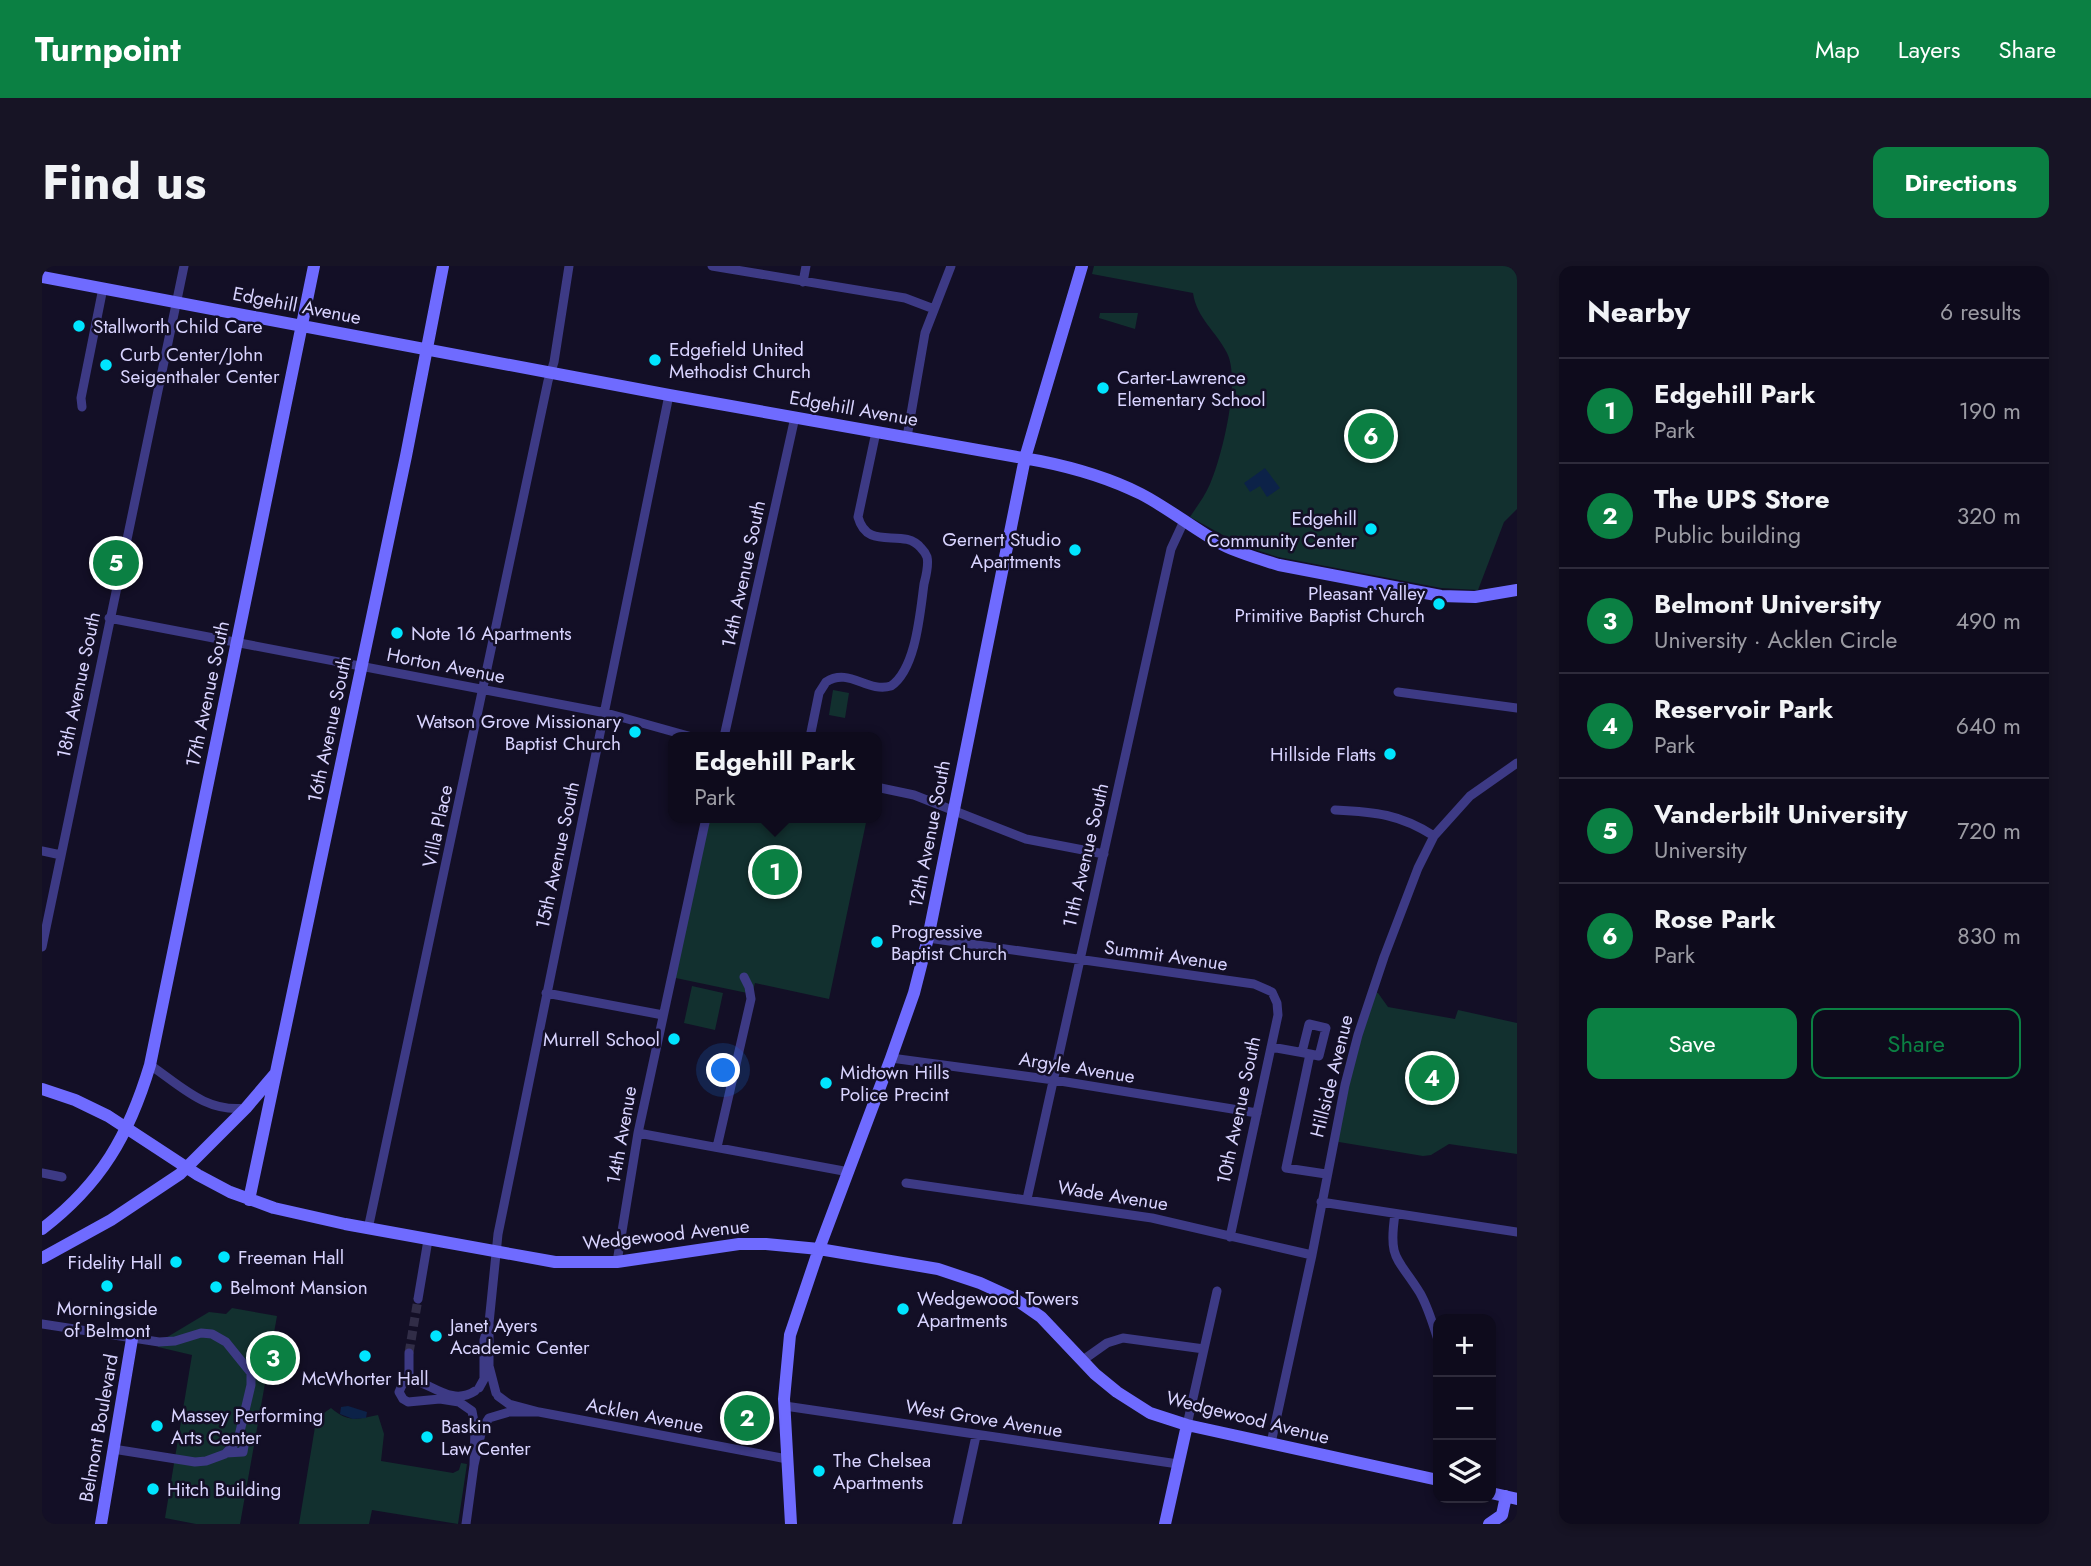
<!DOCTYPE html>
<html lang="en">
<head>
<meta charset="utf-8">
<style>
  body { margin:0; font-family:Jost,sans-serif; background:#171425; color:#f1f3f6 }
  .controls { position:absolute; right:21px; bottom:21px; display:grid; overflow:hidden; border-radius:14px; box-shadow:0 4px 10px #0003 }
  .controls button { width:63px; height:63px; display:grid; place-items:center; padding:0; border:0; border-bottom:2px solid #2e2b3b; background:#0e0b1c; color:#f1f3f6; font:35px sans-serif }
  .you { position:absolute; left:682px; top:805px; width:24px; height:24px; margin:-18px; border:5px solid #fff; border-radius:50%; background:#1a73e8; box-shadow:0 0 0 10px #1a73e833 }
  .badge { display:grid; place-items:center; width:46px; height:46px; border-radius:50%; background:#0b8043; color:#fff; font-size:23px; font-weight:700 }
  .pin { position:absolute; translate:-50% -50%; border:4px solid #fff; box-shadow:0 2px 7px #0006 }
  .popup { position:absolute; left:626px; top:466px; width:214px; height:91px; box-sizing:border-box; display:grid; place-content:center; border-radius:14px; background:#0e0b1c; filter:drop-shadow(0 2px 5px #0005); font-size:23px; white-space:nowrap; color:#9b9ba3 }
  .popup b { font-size:26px; color:#f1f3f6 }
  .popup::after { content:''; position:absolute; left:50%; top:100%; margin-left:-14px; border:14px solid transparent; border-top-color:#0e0b1c }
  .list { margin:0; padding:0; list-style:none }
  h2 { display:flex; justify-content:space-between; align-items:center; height:91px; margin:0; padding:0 28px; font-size:30px }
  h2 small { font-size:23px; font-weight:400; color:#9b9ba3 }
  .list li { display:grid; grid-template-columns:46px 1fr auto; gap:21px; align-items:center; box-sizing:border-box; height:105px; padding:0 28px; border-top:2px solid #2e2b3b }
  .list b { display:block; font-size:26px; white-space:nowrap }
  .list p { margin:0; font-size:23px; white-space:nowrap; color:#9b9ba3 }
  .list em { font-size:23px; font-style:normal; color:#9b9ba3 }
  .actions { display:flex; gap:14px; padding:21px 28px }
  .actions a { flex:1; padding:16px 0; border:2px solid #0b8043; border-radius:14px; text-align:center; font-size:24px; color:#0b8043 }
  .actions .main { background:#0b8043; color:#fff }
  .icon { flex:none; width:38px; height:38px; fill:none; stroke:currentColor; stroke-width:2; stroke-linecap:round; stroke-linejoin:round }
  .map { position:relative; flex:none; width:1475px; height:1258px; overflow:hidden; border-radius:14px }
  header { display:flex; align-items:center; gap:42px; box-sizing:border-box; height:98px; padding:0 35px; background:#0b8043; color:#fff }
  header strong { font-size:33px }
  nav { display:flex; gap:38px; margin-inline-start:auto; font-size:24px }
  .intro { display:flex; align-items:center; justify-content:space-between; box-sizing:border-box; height:168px; padding:0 42px }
  h1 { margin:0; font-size:49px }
  .button { padding:18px 32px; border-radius:14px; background:#0b8043; color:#fff; font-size:24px; font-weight:700 }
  main { display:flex; gap:42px; padding:0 42px }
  aside { flex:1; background:#0e0b1c; border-radius:14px; box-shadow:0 4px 10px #0003 }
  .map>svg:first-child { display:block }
</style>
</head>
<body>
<header>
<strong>Turnpoint</strong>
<nav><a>Map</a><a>Layers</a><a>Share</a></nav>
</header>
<div class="intro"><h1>Find us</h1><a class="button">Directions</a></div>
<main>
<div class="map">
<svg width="1475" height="1258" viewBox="0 0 1475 1258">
  <rect width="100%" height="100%" fill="#130f26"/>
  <path fill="#12302f" d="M1052,0h423v243l-13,13 -26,68 -37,-2 -163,-31 -37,-12 -51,-28c7,-11 15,-21 20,-33 12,-28 31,-104 17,-131 -11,-22 -30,-34 -34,-60l-101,-19z
    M1058,47h38l-3,16 -36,-11z
    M791,424l16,3 -4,25 -16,-3z
    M664,552h161l-38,181 -74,-16 -3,11 -81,-17z
    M650,720l31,7 -8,37 -31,-7z
    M1330,725l6,2 10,14 67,12 3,-9 59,13v131l-68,-10 -18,11 -8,1 -90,-15z
    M190,1042l45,8 -37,208h-44l-31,-6 27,-163 -34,-8 1,-5 50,-30 17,2z
    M289,1142c17,15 28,11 47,7l6,19 -3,27 72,12 6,-3 2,-7 6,1 -9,60 -86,-14 -3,14h-70l16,-97 9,-14z"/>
  <path fill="#0c2248" d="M1223,202l15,20 -13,9 -7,-11 -10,6 -6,-9z
    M306,1140l19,6 -1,6 -13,1 -13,-5 1,-7z"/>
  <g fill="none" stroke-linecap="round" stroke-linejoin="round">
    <path stroke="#312d47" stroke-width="9" stroke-dasharray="9 4.5" stroke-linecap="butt" d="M367,1087l9,-54"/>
    <path stroke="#3d3a85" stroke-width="9" d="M670,0l193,32 29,11
      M761,16l3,-16
      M40,141l-1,-9 22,-110
      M865,171l18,-104 26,-67
      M67,352l497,95 86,24
      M1356,426l119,16
      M682,471l71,-320
      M768,471l9,-44 7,-11c23,-15 41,11 65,4 25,-17 29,-73 33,-102 2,-8 5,-19 3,-27 -1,-3 -4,-7 -6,-9 -18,-22 -53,5 -63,-31l18,-85
      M834,521l38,8 112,44 78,15
      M1293,544c40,2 65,4 99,26
      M0,585l19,4
      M886,672l326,46 18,8 5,11 1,12 -48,222
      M0,681l142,-681
      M504,727l117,22
      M1229,781l39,7 -24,114 40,6
      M1260,786l7,-28 17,4 -7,28 -9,-2
      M849,792l163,22 203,33
      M108,799c31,21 56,48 96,43
      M596,867l211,39
      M675,881l34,-148 -2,-12 -5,-10
      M0,907l20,4
      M864,917l246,35 160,37
      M985,933l144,-650 13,-28
      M1279,936l196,30
      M1353,948c-7,47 3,43 25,79 8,14 13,31 18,47
      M326,963l180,-848 6,-19 15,-96
      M575,996l21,-129 68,-315
      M376,1033l10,-59
      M447,1057l9,-89 171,-839
      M0,1058l117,18 16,-1 26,-8 11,1 14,8 25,31v12l-13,55 -13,14 -19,7 -11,1 -82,-13
      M1041,1094l24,-17 16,-5 81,11
      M367,1113v-26
      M437,1122l5,-9v-39l5,-17v43l7,27
      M433,1125c-23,15 -43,-7 -64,-12l-8,4 -4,9 4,7 5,3 32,-3 19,3 13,9 3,16 -1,38 8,-36 7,-11 20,-6h30l-30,-8 -11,-8
      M743,1140l393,58
      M497,1146l248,47
      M1145,1159l30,-134
      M1229,1177l41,-188 33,-170 13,-50 26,-78 34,-89 16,-32 36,-40 47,-33
      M184,1187l17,-1 1,-6 -5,-11
      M424,1258l8,-59
      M915,1258l19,-88"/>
    <path stroke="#6f6bff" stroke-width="12" d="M0,11l627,118 371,66c35,7 69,17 101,33 29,15 54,36 82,51 18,9 37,14 56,20l162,31 34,1 42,-7
      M0,823l33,11 33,16 90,59 32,17 44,16 71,16 210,38h62l122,-18h27l53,5 119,20 42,14 35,16 26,18 54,57 22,18 33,21 37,12 251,55
      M207,934l157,-744 37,-190
      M0,963c59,-45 87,-94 108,-164l164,-799
      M0,992l69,-38 69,-46 66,-66 29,-34
      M1449,1227l26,6
      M59,1258l31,-185
      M749,1258l-7,-125 6,-64 29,-86 72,-191 23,-65 14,-55 97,-480 57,-192
      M1123,1258l22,-99
      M1447,1258l13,-9 4,-19"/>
  </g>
  <g fill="#00e5ff" stroke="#130f26" stroke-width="2.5">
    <circle cx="37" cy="60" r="7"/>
    <circle cx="613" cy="94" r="7"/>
    <circle cx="64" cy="99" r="7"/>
    <circle cx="1061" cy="122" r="7"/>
    <circle cx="1329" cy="263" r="7"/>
    <circle cx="1033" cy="284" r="7"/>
    <circle cx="1397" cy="338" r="7"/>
    <circle cx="355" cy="367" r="7"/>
    <circle cx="593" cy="466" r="7"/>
    <circle cx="1348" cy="488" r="7"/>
    <circle cx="835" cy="676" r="7"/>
    <circle cx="632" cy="773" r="7"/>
    <circle cx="784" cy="817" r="7"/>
    <circle cx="182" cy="991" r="7"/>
    <circle cx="134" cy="996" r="7"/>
    <circle cx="65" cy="1020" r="7"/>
    <circle cx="174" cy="1021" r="7"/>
    <circle cx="861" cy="1043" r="7"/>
    <circle cx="394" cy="1070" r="7"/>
    <circle cx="323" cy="1090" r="7"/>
    <circle cx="115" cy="1160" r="7"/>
    <circle cx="385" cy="1171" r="7"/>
    <circle cx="777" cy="1205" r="7"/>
    <circle cx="111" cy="1223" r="7"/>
  </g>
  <g text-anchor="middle" stroke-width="5" stroke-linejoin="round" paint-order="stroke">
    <g font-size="19" fill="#d9d4ff" stroke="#130f26">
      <text transform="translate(255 39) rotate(11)" y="7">Edgehill Avenue</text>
      <text transform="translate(812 142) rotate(10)" y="7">Edgehill Avenue</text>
      <text transform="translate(701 308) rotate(-78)" y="7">14th Avenue South</text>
      <text transform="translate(404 399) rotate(11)" y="7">Horton Avenue</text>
      <text transform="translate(36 419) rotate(-78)" y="7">18th Avenue South</text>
      <text transform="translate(165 428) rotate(-78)" y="7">17th Avenue South</text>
      <text transform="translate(287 463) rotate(-78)" y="7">16th Avenue South</text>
      <text transform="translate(395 560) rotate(-78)" y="7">Villa Place</text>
      <text transform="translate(887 568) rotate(-79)" y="7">12th Avenue South</text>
      <text transform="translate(515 589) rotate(-78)" y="7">15th Avenue South</text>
      <text transform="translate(1043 589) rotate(-77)" y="7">11th Avenue South</text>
      <text transform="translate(1124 689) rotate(8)" y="7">Summit Avenue</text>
      <text transform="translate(1035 801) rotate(9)" y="7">Argyle Avenue</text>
      <text transform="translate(1289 810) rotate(-76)" y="7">Hillside Avenue</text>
      <text transform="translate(1196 844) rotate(-78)" y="7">10th Avenue South</text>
      <text transform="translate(579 869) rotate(-80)" y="7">14th Avenue</text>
      <text transform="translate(1071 929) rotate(9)" y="7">Wade Avenue</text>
      <text transform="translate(624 968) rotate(-6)" y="7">Wedgewood Avenue</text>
      <text transform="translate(603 1149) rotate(11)" y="7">Acklen Avenue</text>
      <text transform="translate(1206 1151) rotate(14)" y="7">Wedgewood Avenue</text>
      <text transform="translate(942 1152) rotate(9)" y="7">West Grove Avenue</text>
      <text transform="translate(56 1162) rotate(-80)" y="7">Belmont Boulevard</text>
    </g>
    <g font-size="19" fill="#d9d4ff" stroke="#130f26" text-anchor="start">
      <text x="51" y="67">Stallworth Child Care</text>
      <text x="627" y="90">Edgefield United<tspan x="627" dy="22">Methodist Church</tspan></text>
      <text x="78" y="95">Curb Center/John<tspan x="78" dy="22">Seigenthaler Center</tspan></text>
      <text x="1075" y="118">Carter-Lawrence<tspan x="1075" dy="22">Elementary School</tspan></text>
      <text x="1315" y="259" text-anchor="end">Edgehill<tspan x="1315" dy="22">Community Center</tspan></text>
      <text x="1019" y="280" text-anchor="end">Gernert Studio<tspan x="1019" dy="22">Apartments</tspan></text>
      <text x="1383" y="334" text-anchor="end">Pleasant Valley<tspan x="1383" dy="22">Primitive Baptist Church</tspan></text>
      <text x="369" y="374">Note 16 Apartments</text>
      <text x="579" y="462" text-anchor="end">Watson Grove Missionary<tspan x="579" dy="22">Baptist Church</tspan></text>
      <text x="1334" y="495" text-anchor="end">Hillside Flatts</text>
      <text x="849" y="672">Progressive<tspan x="849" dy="22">Baptist Church</tspan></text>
      <text x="618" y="780" text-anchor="end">Murrell School</text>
      <text x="798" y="813">Midtown Hills<tspan x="798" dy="22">Police Precint</tspan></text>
      <text x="196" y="998">Freeman Hall</text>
      <text x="120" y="1003" text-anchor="end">Fidelity Hall</text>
      <text x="188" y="1028">Belmont Mansion</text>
      <text x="875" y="1039">Wedgewood Towers<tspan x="875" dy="22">Apartments</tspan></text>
      <text x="65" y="1049" text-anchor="middle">Morningside<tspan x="65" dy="22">of Belmont</tspan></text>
      <text x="408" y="1066">Janet Ayers<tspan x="408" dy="22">Academic Center</tspan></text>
      <text x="323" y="1119" text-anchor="middle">McWhorter Hall</text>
      <text x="129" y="1156">Massey Performing<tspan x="129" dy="22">Arts Center</tspan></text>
      <text x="399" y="1167">Baskin<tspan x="399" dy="22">Law Center</tspan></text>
      <text x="791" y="1201">The Chelsea<tspan x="791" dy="22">Apartments</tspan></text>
      <text x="125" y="1230">Hitch Building</text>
    </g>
  </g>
</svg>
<div class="controls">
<button>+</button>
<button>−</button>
<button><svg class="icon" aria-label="layers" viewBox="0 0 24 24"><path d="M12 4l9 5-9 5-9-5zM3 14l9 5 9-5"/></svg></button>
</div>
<div class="you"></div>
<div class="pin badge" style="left:733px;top:606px">1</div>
<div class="popup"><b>Edgehill Park</b>Park</div>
<div class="pin badge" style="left:705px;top:1152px">2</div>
<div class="pin badge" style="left:231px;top:1092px">3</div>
<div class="pin badge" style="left:1390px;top:812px">4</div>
<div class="pin badge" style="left:74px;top:297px">5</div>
<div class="pin badge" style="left:1329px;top:170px">6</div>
</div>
<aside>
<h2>Nearby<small>6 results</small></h2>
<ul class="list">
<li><span class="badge">1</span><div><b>Edgehill Park</b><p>Park</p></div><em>190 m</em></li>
<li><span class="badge">2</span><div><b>The UPS Store</b><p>Public building</p></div><em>320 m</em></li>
<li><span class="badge">3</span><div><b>Belmont University</b><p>University · Acklen Circle</p></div><em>490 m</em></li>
<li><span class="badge">4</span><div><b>Reservoir Park</b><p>Park</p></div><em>640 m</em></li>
<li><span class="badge">5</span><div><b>Vanderbilt University</b><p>University</p></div><em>720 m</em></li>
<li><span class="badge">6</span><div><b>Rose Park</b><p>Park</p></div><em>830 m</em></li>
</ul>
<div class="actions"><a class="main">Save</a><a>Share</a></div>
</aside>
</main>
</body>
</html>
